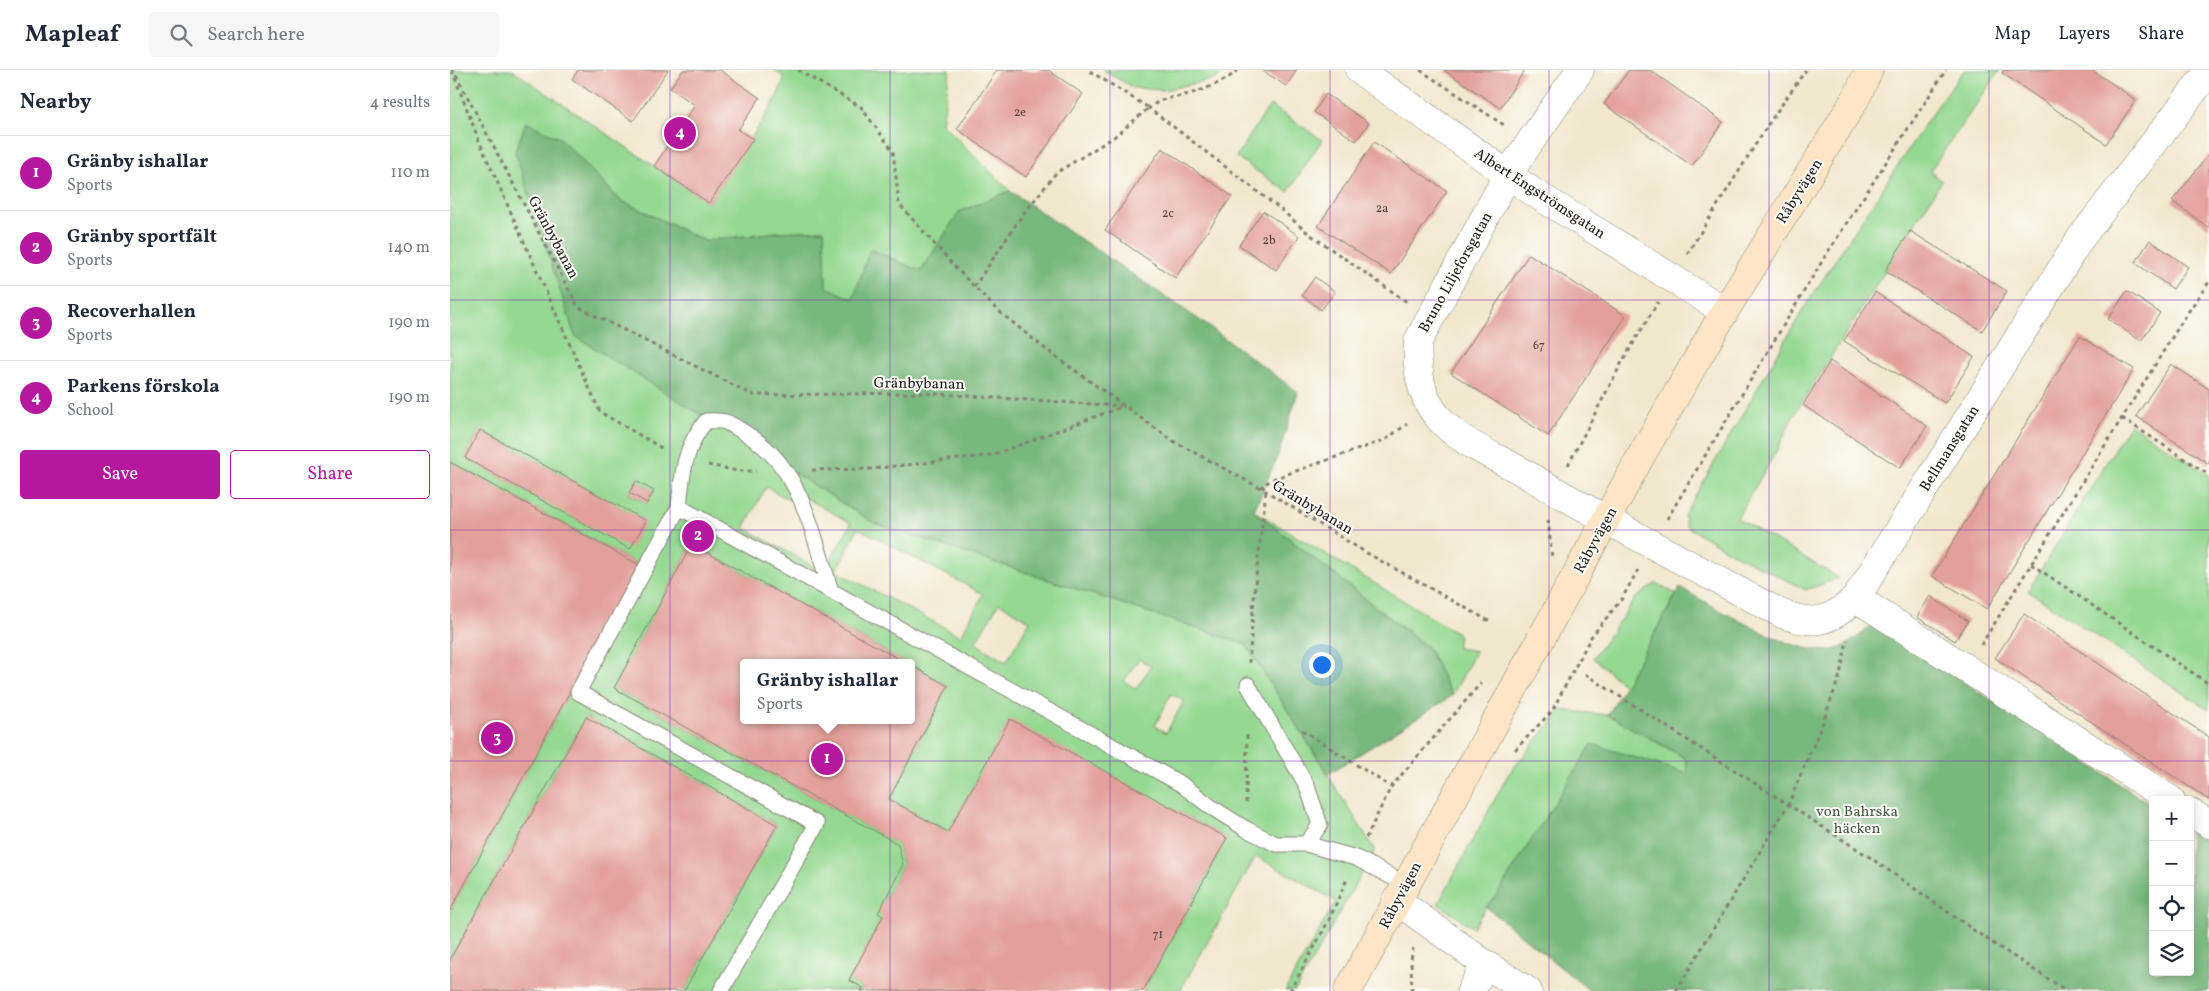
<!DOCTYPE html>
<html lang="en">
<head>
<meta charset="utf-8">
<style>
  body { margin:0; font-family:Vollkorn,serif; background:#f6f6f7; color:#1f2937 }
  .controls { position:absolute; right:15px; bottom:15px; display:grid; overflow:hidden; border-radius:5px; box-shadow:0 2px 12px #0003 }
  .controls button { width:45px; height:45px; display:grid; place-items:center; padding:0; border:0; border-bottom:1px solid #e0e1e3; background:#fff; color:#1f2937; font:25px sans-serif }
  .you { position:absolute; left:871px; top:594px; width:18px; height:18px; margin:-12px; border:4px solid #fff; border-radius:50%; background:#1a73e8; box-shadow:0 0 0 8px #1a73e833 }
  .badge { display:grid; place-items:center; width:32px; height:32px; border-radius:50%; background:#b5179e; color:#fff; font-size:16px; font-weight:700 }
  .pin { position:absolute; translate:-50% -50%; border:2px solid #fff; box-shadow:0 1px 5px #0006 }
  .popup { position:absolute; left:290px; top:589px; width:175px; height:65px; box-sizing:border-box; display:grid; place-content:center; border-radius:5px; background:#fff; filter:drop-shadow(0 1px 4px #0005); font-size:16px; white-space:nowrap; color:#747a83 }
  .popup b { font-size:19px; color:#1f2937 }
  .popup::after { content:''; position:absolute; left:50%; top:100%; margin-left:-10px; border:10px solid transparent; border-top-color:#fff }
  .list { margin:0; padding:0; list-style:none }
  h2 { display:flex; justify-content:space-between; align-items:center; height:65px; margin:0; padding:0 20px; font-size:21px }
  h2 small { font-size:16px; font-weight:400; color:#747a83 }
  .list li { display:grid; grid-template-columns:32px 1fr auto; gap:15px; align-items:center; box-sizing:border-box; height:75px; padding:0 20px; border-top:1px solid #e0e1e3 }
  .list b { display:block; font-size:19px; white-space:nowrap }
  .list p { margin:0; font-size:16px; white-space:nowrap; color:#747a83 }
  .list em { font-size:16px; font-style:normal; color:#747a83 }
  .actions { display:flex; gap:10px; padding:15px 20px }
  .actions a { flex:1; padding:11px 0; border:1px solid #b5179e; border-radius:5px; text-align:center; font-size:18px; color:#b5179e }
  .actions .main { background:#b5179e; color:#fff }
  .icon { flex:none; width:28px; height:28px; fill:none; stroke:currentColor; stroke-width:2; stroke-linecap:round; stroke-linejoin:round }
  .map { position:relative; flex:none; width:1759px; height:921px; overflow:hidden }
  header { display:flex; align-items:center; gap:30px; box-sizing:border-box; height:70px; padding:0 25px; background:#fff; border-bottom:1px solid #e0e1e3 }
  header strong { font-size:24px }
  nav { display:flex; gap:28px; margin-inline-start:auto; font-size:18px }
  .search { width:350px; height:45px; background:#f6f6f7; display:flex; align-items:center; gap:12px; box-sizing:border-box; padding:0 18px; border-radius:5px; color:#747a83; font-size:19px }
  main { display:flex }
  aside { flex:1; background:#fff }
  .map>svg:first-child { display:block }
</style>
</head>
<body>
<header>
<strong>Mapleaf</strong>
<div class="search"><svg class="icon" aria-label="search" viewBox="0 0 24 24"><circle cx="10" cy="10" r="6"/><path d="M15 15l6 6"/></svg>Search here</div>
<nav><a>Map</a><a>Layers</a><a>Share</a></nav>
</header>
<main>
<aside>
<h2>Nearby<small>4 results</small></h2>
<ul class="list">
<li><span class="badge">1</span><div><b>Gränby ishallar</b><p>Sports</p></div><em>110 m</em></li>
<li><span class="badge">2</span><div><b>Gränby sportfält</b><p>Sports</p></div><em>140 m</em></li>
<li><span class="badge">3</span><div><b>Recoverhallen</b><p>Sports</p></div><em>190 m</em></li>
<li><span class="badge">4</span><div><b>Parkens förskola</b><p>School</p></div><em>190 m</em></li>
</ul>
<div class="actions"><a class="main">Save</a><a>Share</a></div>
</aside>
<div class="map">
<svg width="1759" height="921" viewBox="0 0 1759 921">
  <rect width="100%" height="100%" fill="#fdfcf7"/>
  <filter id="ink" filterUnits="userSpaceOnUse"><feTurbulence type="fractalNoise" baseFrequency=".02" numOctaves="2"/><feDisplacementMap in="SourceGraphic" scale="10" xChannelSelector="R" yChannelSelector="G"/><feConvolveMatrix kernelMatrix="1 2 1 2 8 2 1 2 1" color-interpolation-filters="sRGB"/></filter>
  <filter id="wash" filterUnits="userSpaceOnUse"><feTurbulence type="fractalNoise" baseFrequency=".0096" numOctaves="4" result="noise"/><feDisplacementMap in="SourceGraphic" scale="20" xChannelSelector="R" yChannelSelector="G"/><feGaussianBlur stdDeviation="1.12" result="paint"/><feColorMatrix in="noise" values="0 0 0 0 0 0 0 0 0 0 0 0 0 0 0 0 0 1.4 0 .05"/><feComposite in="paint" operator="in"/></filter>
  <g filter="url(#wash)">
    <rect width="100%" height="100%" fill="#f1e7cd"/>
    <path fill="#94d891" stroke="#587a56" fill-rule="evenodd" d="M0,0h62l197,133 66,-102 10,-23 -11,-8h176l-8,53 68,68 -51,21 -38,60 -68,27 -27,-12 -2,-57 -47,2 -72,9 -85,-41 -59,-61 313,384 372,121 129,206 -80,141h-10l51,-90 -80,-45 -76,135h-37l84,-153 -217,-118 -62,112 -59,-33 59,-113 -37,-21v-2h-5l-214,-119 -78,144 284,156 5,21 -25,48 5,3 -34,64 14,8 -2,3h-177l93,-166 -191,-108 -136,242v-48l189,-346 -189,-103zM30,360l165,91 -15,27 -165,-90zM186,411l18,10 -7,12 -18,-9zM316,417l23,13 4,-9 58,32 -27,49 -80,-44zM408,458l125,66 -22,42 -125,-65zM549,533l31,18 -24,41 -31,-19zM689,589l12,7 -15,23 -12,-8zM721,624l13,7 -18,32 -11,-7z
      M653,0h122l-9,9 -53,11 -29,-2z
      M1514,0h36l-70,101 12,10 -151,239 -14,30 -40,68 102,60 -33,12 -76,-38 -44,-26 -2,-11 120,-207 127,-193z
      M820,35l52,35 -34,52 -52,-35z
      M1680,354l79,51v235l-181,-119z
      M804,441l205,123 -2,14 19,3 -24,45 -24,-48z
      M1206,513l20,11 -51,92 -32,-28 43,-60z
      M1111,640l47,5 77,43 4,16 -193,122 -10,11 -13,21 -35,-24 70,-129z"/>
    <path fill="#77b87b" stroke="#4a6a4c" d="M76,52l35,17 59,61 85,41 72,-9 47,-2 2,57 27,12 17,-50 51,22 38,-59 51,-21 191,130 97,71 -20,63 -24,56 174,137 24,48 -124,78 -83,-130 -371,-121 -299,-187 -60,-184z
      M1230,518c35,18 122,75 159,60 13,-5 24,-16 36,-24l278,182v166h37v-141l19,12v148h-619l-104,-84 10,-11 96,-152 96,30 -3,-16 -77,-43z"/>
    <g id="blocks">
      <path fill="#e3a09b" d="M128,0h90l-35,51 -61,-42z
        M233,0h37l40,28 -22,32 15,9 -44,64 -55,-37 41,-61 -25,-17z
        M547,0h51l35,24 -57,83 -69,-48z
        M812,0h35l-11,16z
        M994,0h81l-25,38z
        M1179,0h21l73,52 -31,44 -88,-62z
        M1554,0h88l44,30 -30,44 -104,-71z
        M876,24l43,29 -13,18 -42,-29z
        M924,72l73,49 -56,83 -73,-48z
        M712,78l70,48 -57,82 -70,-48z
        M1759,84v74l-37,-27z
        M813,141l36,25 -23,34 -37,-25z
        M1460,161l97,60 -25,40 -97,-60z
        M1700,170l38,27 -15,22 -38,-26z
        M1079,184l97,62 -78,120 -97,-63z
        M865,207l20,15 -14,18 -19,-15z
        M1677,221l33,22 -19,28 -33,-22z
        M1425,222l99,65 -29,46 -101,-62z
        M1630,266l54,33 -147,240 -55,-33z
        M1380,291l97,65 -27,42 -97,-63z
        M1721,294l38,25v75l-73,-48z
        M30,360l166,91 -16,28 -165,-91z
        M0,392l189,103 -189,346z
        M186,411l18,10 -7,12 -18,-10z
        M242,474l214,119h-163v57h168v-55l37,21 -59,113 59,33 62,-113 217,119 -84,153h-282l2,-3 -14,-8 34,-64 -5,-3 25,-48 -5,-21 -284,-156z
        M1480,526l38,25 -13,20 -38,-24z
        M1574,544l185,123v63l-214,-142z
        M136,647l191,108 -93,166h-234v-32z"/>
    </g>
  </g>
  <g filter="url(#ink)">
    <use href="#blocks" fill-opacity="0" stroke="#868274" stroke-width="1"/>
    <g fill="none" stroke-linecap="round" stroke-linejoin="round">
      <defs>
        <path id="service" d="M229,437c3,-32 5,-60 27,-86 20,-1 22,1 39,12 57,33 67,100 86,158
          M798,615l59,101 13,39 -14,19
          M271,921l96,-167 -239,-132 101,-185 502,277 30,23 35,22 30,15h30l50,14 49,26"/>
        <path id="minor" d="M909,0l174,122 192,119
          M1130,0l-72,104 -90,167c-2,25 2,55 19,75 20,25 55,39 82,54 86,51 175,97 263,144 33,12 48,8 74,-16l224,-359 129,-168
          M1406,528l315,202
          M1740,742l19,12
          M946,830l89,64 43,27
          M1021,921l14,-27"/>
        <path id="secondary" d="M898,921l293,-535 84,-145 131,-213 13,-28"/>
      </defs>
      <use href="#service" stroke="#868274" stroke-width="17"/>
      <use href="#minor" stroke="#868274" stroke-width="29"/>
      <use href="#secondary" stroke="#868274" stroke-width="29"/>
      <path stroke="#868274" stroke-width="3" stroke-dasharray="4 4" stroke-linecap="butt" d="M2,0l27,71 121,271 65,38
        M348,0l63,37 32,44 6,53 56,63 41,42 52,42 125,90 93,50 99,61 124,69
        M788,0c-13,12 -32,19 -49,24 -17,5 -25,2 -40,14l130,100 29,25 99,69
        M970,0l87,57
        M6,5l122,232 175,88 171,-2 197,13
        M1237,184l82,-131 37,-53
        M524,217l47,-70 35,-44 58,-36 35,-29 -61,-38
        M1672,348l87,57
        M258,395l30,6h18
        M1118,395l54,-103 36,-60
        M362,400l59,-1 121,-14 132,-49
        M1217,449l157,-261 122,-188
        M1098,450l4,38
        M1581,494l178,120
        M1531,575l205,-330 23,-33
        M799,593l6,-78 11,-94 -4,-5 11,-7 112,-39 22,-16
        M1135,604l283,182 117,82 82,53
        M852,660l89,57
        M1065,680l37,-39 39,-74 30,-37 17,-30
        M796,733l1,-71
        M916,768l25,-51 90,-104
        M840,921l39,-71 18,-41
        M962,921l-1,-31 2,-12
        M1226,921l112,-186 35,-83 17,-47 7,-35"/>
      <use href="#service" stroke="#fff" stroke-width="15"/>
      <use href="#minor" stroke="#fff" stroke-width="28"/>
      <use href="#secondary" stroke="#fde5c5" stroke-width="28"/>
    </g>
  </g>
  <path fill="none" stroke="#7b2cbf" stroke-width="1" stroke-opacity="0.55" d="M220,0v921M440,0v921M660,0v921M880,0v921M1099,0v921M1319,0v921M1539,0v921M0,230h1759M0,460h1759M0,691h1759"/>
  <g text-anchor="middle" stroke-width="4" stroke-linejoin="round" paint-order="stroke">
    <g font-size="12" fill="#4e3d3c">
      <text x="570" y="46">2e</text>
      <text x="932" y="142">2a</text>
      <text x="718" y="147">2c</text>
      <text x="819" y="174">2b</text>
      <text x="1089" y="279">67</text>
      <text x="708" y="868">71</text>
    </g>
    <g font-size="15" fill="#1c1c1c" stroke="#fdfcf7">
      <text transform="translate(1349 121) rotate(-58)" y="5">Råbyvägen</text>
      <text transform="translate(1090 123) rotate(33)" y="5">Albert Engströmsgatan</text>
      <text transform="translate(104 167) rotate(62)" y="5">Gränbybanan</text>
      <text transform="translate(1005 202) rotate(-61)" y="5">Bruno Liljeforsgatan</text>
      <text transform="translate(469 313) rotate(1)" y="5">Gränbybanan</text>
      <text transform="translate(1499 378) rotate(-58)" y="5">Bellmansgatan</text>
      <text transform="translate(863 437) rotate(31)" y="5">Gränbybanan</text>
      <text transform="translate(1145 470) rotate(-61)" y="5">Råbyvägen</text>
      <text transform="translate(950 825) rotate(-62)" y="5">Råbyvägen</text>
    </g>
    <g font-size="15" fill="#465e45" stroke="#fdfcf7">
      <text x="1407" y="746">von Bahrska<tspan x="1407" dy="17">häcken</tspan></text>
    </g>
  </g>
</svg>
<div class="controls">
<button>+</button>
<button>−</button>
<button><svg class="icon" aria-label="locate" viewBox="0 0 24 24"><circle cx="12" cy="12" r="6"/><path d="M12 2v4M12 18v4M2 12h4M18 12h4"/></svg></button>
<button><svg class="icon" aria-label="layers" viewBox="0 0 24 24"><path d="M12 4l9 5-9 5-9-5zM3 14l9 5 9-5"/></svg></button>
</div>
<div class="you"></div>
<div class="pin badge" style="left:377px;top:689px">1</div>
<div class="popup"><b>Gränby ishallar</b>Sports</div>
<div class="pin badge" style="left:248px;top:466px">2</div>
<div class="pin badge" style="left:47px;top:668px">3</div>
<div class="pin badge" style="left:230px;top:63px">4</div>
</div>
</main>
</body>
</html>
